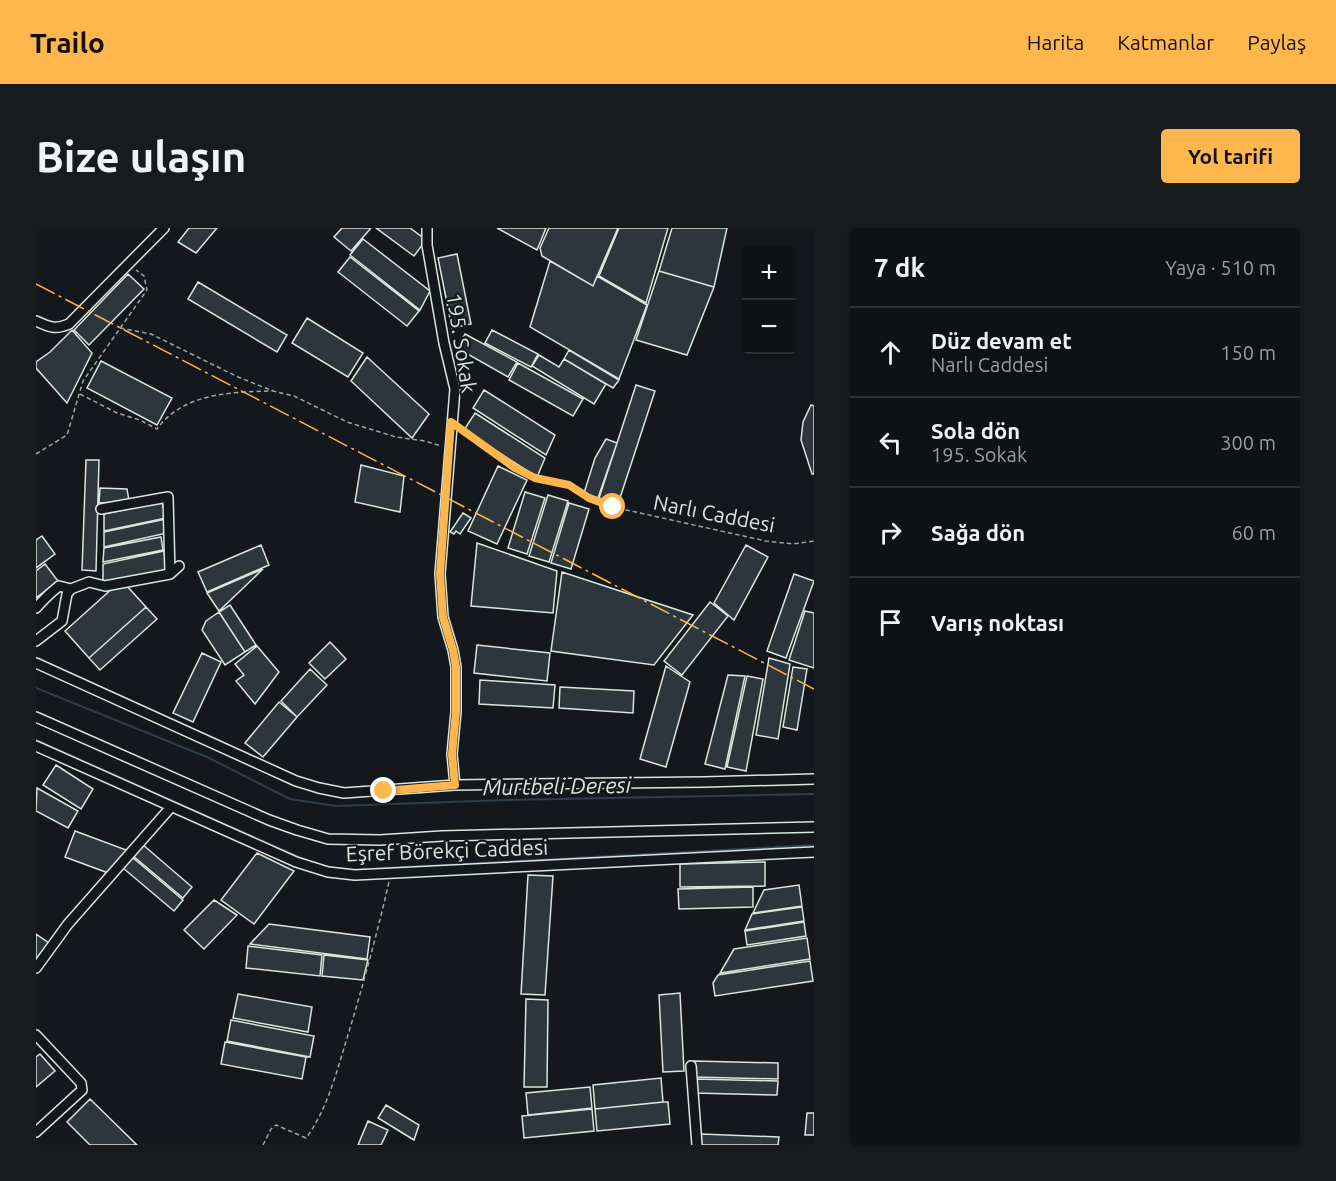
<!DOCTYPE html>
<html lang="tr">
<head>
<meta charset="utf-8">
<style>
  body { margin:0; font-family:Ubuntu,sans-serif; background:#181b1e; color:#f1f3f6 }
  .controls { position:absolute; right:18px; top:18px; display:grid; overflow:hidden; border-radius:6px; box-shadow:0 2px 4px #0004 }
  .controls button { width:54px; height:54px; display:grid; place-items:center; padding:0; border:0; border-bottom:2px solid #2f3234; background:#0f1215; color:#f1f3f6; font:30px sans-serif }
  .stop { position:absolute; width:18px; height:18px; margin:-14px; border:4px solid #ffb74d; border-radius:50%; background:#fff }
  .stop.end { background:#ffb74d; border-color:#fff; box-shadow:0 2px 6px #0008 }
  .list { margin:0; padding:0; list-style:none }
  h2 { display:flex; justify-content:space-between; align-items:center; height:78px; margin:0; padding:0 24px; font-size:26px }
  h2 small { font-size:20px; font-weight:400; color:#9b9ea0 }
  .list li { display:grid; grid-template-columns:39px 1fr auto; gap:18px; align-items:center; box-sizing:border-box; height:90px; padding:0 24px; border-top:2px solid #2f3234 }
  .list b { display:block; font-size:22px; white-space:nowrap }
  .list p { margin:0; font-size:20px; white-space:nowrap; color:#9b9ea0 }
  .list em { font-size:20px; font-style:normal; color:#9b9ea0 }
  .icon { flex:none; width:33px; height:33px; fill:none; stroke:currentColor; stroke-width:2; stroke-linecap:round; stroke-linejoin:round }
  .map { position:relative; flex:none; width:778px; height:917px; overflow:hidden; border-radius:6px }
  header { display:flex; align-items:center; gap:36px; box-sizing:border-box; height:84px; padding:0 30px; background:#ffb74d; color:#111 }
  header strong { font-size:28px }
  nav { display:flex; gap:33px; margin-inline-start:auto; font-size:21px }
  .intro { display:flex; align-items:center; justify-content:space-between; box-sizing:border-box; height:144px; padding:0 36px }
  h1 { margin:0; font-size:42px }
  .button { padding:15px 27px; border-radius:6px; background:#ffb74d; color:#111; font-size:21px; font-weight:700 }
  main { display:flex; gap:36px; padding:0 36px }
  aside { flex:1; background:#0f1215; border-radius:6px; box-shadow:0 2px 4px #0004 }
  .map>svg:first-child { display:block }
</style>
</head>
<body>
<header>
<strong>Trailo</strong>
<nav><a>Harita</a><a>Katmanlar</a><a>Paylaş</a></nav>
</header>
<div class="intro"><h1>Bize ulaşın</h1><a class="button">Yol tarifi</a></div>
<main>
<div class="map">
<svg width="778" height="917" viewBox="0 0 778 917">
  <rect width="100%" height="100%" fill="#14181c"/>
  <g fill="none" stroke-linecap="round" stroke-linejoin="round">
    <path stroke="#2f3f4d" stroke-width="2" d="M0,460l171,69 83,42 46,7 170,-6 308,-6
      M0,512l270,120
      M287,638l12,2
      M314,642l464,-25"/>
  </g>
  <path fill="#2c363c" stroke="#d8e6dc" stroke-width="1.5" d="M153,0h28l-21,25 -18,-11z
    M306,0h29l-20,23 -17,-14z
    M340,0h34l16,12 -12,16z
    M461,0h49l-9,22z
    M513,0h69l-25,58 -51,-30 -2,-8z
    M583,0h49l-22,75 -47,-27z
    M636,0h55l-13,59 -55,-16z
    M327,11l67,52 -10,19 -70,-55z
    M421,26l14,70 -19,4 -14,-70z
    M314,29l69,54 -12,15 -69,-54z
    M514,33l43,25 4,-10 50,29 -28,74 -89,-52z
    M623,43l55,16 -27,68 -51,-15z
    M92,46l16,15 -55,56 -15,-15z
    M162,54l89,53 -10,17 -89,-53z
    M271,90l56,35 -15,24 -56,-34z
    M36,102l20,23 -25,50 -31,-35v-6l14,-10z
    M456,102l46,24 -7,13 -46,-24z
    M429,106l52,28 -9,15 -51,-29z
    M533,122l50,30 -6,8 -49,-29z
    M503,127l20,12 5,-8 42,25 -12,20 -62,-38z
    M331,129l62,57 -17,24 -61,-57z
    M65,133l71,37 -15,27 -70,-37z
    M482,135l65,36 -10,17 -64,-36z
    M600,157l19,6 -37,113 -19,-6z
    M448,162l71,45 -9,20 -73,-47z
    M775,177l3,1v68h-2l-11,-34 2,-18z
    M439,185l70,45 -8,19 -73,-47z
    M570,211l11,4 -19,55 -14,-5 11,-35z
    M50,232h13l-3,111 -14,-1z
    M325,237l43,11 -4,36 -45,-10z
    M462,238l29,14 -30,64 -29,-13z
    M64,260l27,1 2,12 -30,2z
    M489,264l20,6 -18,56 -19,-6z
    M512,267l20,6 -19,61 -20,-6z
    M126,274l4,16 -62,13v-17z
    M533,275l20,6 -18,60 -20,-6z
    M427,285l8,5 -11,16 -4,-3 -2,3 -4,-2z
    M130,291l1,14 -63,14v-15z
    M6,308l13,18 -19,14v-28z
    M125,309l2,13 -60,12 1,-14z
    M441,315l80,28 -4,42 -82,-7z
    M225,317l8,20 -62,27 -9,-20z
    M710,317l22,12 -34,63 -20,-17z
    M128,323l3,19 -64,13v-19z
    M9,336l13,17 -22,17v-27z
    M227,341l-44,42 -12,-18z
    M526,344l131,43 -39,50 -103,-14z
    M758,346l20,7 -28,77 -19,-7z
    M90,357l20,22 -57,51 -24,-27 49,-44z
    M674,374l18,14 -46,59 -18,-14z
    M194,377l26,40 -11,7 -26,-40z
    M110,379l11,12 -57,51 -11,-12z
    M769,383l9,2v55l-25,-8z
    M183,384l26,40 -20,13 -23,-35 4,-9z
    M294,414l16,17 -21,20 -16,-16z
    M441,417l73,8 -3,28 -73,-8z
    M221,418l22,26 -24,32 -19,-23 8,-6 -9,-11z
    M166,425l19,9 -28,60 -20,-9z
    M733,430l21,6 -12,75 -22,-4z
    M630,438l24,16 -24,85 -26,-8z
    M757,439l14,2 -10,61 -14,-3z
    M274,441l17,16 -30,32 -16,-16z
    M692,447l17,1 -20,93 -20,-5z
    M711,448l16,3 -17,92 -19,-4z
    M444,452l75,5 -2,23 -74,-4z
    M524,459l74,4 -1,22 -74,-5z
    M243,474l18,15 -34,40 -18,-14z
    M20,537l37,24 -12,20 -38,-24z
    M1,560l41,23 -10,17 -32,-17z
    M39,603l54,20 -18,23 -46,-17z
    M106,616l50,43 -9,11 -51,-43z
    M221,625l37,18 -40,53 -33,-24z
    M96,629l51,43 -9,11 -51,-43z
    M729,634v24l-85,1v-23z
    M492,647l25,1 -8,119 -24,-1z
    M763,657l3,21 -49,7 11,-23z
    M717,659v20l-74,2 -1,-20z
    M178,672l23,15 -33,34 -20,-19z
    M766,679l2,14 -59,9 7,-16z
    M768,694l2,14 -59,9 -2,-14z
    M233,696l101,13 -3,22 -117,-15z
    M0,706l13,9 -13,20z
    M771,710l3,21 -90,14 14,-24z
    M212,718l74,9 -2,21 -74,-8z
    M288,727l44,5 -5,20 -41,-4z
    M774,733l3,20 -98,15 -2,-13 5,-8z
    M644,765l4,78 -21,1 -4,-77z
    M202,766l74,13 -4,25 -75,-14z
    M490,771l22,1 -1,87h-23z
    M195,792l83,16 -4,21 -83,-16z
    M189,814l81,15 -4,22 -81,-15z
    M4,826l15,17 -19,16v-30z
    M658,833l84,2v16l-85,-2z
    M625,850l2,24 -68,7 -2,-24z
    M659,851l83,2 -1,14 -83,-2z
    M554,859l2,21 -64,7 -2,-22z
    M54,871l47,46h-47l-23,-23z
    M627,874h5l2,22 -73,7 -2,-22z
    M350,877l33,20 -5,15 -36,-22z
    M556,881l2,22 -70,7 -2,-22z
    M771,885h7v22h-9z
    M332,893l20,9 -7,15h-23z
    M665,906l78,3 -1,8h-78z"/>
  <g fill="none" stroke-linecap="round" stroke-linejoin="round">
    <defs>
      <path id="minor" d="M391,0v17l17,98 11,46 -15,185 3,43 10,33 3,17v45l-4,42 3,31
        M0,93c13,6 19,9 33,3l95,-96
        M65,281l67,-12 2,77
        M0,380c8,-9 14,-15 23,-22l12,3
        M0,413l26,-20 5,-27 4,-5 18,-7 16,4 65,-12 9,-8
        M0,435l260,118 23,7 25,5 111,-8 249,-3 110,-3
        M0,489l233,103 28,10 31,9 52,1 62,-4 372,-9
        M0,518l260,116 32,10 27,3 459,-23
        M0,740l32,-44 103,-117
        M0,807l45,48 1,7 -46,42
        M655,838l6,79"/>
    </defs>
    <use href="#minor" stroke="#d8e6dc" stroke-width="12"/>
    <path stroke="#9da8a2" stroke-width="1.5" stroke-dasharray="4.5 3" stroke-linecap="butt" d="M84,100l31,6 87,43 35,14 21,5 53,26 49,15 29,4 16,5
      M44,166l37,19 23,7 17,9c26,-36 74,-37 115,-38
      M424,200l55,40 20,11 34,6 20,13 24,9 153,34 27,3 21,-3
      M0,226l31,-19 16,-54 64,-91 -3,-14 -8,-6
      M227,917l8,-16 5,-4 30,13c19,-25 29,-60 38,-90 17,-55 32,-110 45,-166"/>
    <use href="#minor" stroke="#14181c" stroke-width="9"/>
    <path stroke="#ffb74d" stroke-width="1.5" stroke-dasharray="21 4.5 3 4.5" stroke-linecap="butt" d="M0,56l778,405"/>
  </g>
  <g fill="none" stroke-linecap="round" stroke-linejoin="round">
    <path stroke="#ffb74d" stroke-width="8" d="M348,563l71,-6 -3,-31 4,-42v-45l-3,-17 -10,-33 -3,-43 11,-152 64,46 20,10 34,7 20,13 24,9"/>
  </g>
  <g text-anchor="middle" stroke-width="4.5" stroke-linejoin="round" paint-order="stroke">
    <g font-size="21" fill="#d8e6dc" stroke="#14181c">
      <text transform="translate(425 115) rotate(81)" y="7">195. Sokak</text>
      <text transform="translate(678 286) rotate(11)" y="7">Narlı Caddesi</text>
      <text transform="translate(411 623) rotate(-2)" y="7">Eşref Börekçi Caddesi</text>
    </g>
    <g font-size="22" font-style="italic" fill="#d8e6dc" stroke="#14181c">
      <text transform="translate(521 558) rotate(-1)" y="8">Murtbeli Deresi</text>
    </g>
  </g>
</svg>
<div class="controls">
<button>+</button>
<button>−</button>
</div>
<div class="stop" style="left:577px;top:279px"></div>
<div class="stop end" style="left:348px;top:563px"></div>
</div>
<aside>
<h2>7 dk<small>Yaya · 510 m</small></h2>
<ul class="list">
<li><svg class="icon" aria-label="ahead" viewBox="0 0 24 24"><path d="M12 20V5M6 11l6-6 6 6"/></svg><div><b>Düz devam et</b><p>Narlı Caddesi</p></div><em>150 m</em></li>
<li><svg class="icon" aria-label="left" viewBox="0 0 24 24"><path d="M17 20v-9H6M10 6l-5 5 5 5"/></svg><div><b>Sola dön</b><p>195. Sokak</p></div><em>300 m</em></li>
<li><svg class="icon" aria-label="right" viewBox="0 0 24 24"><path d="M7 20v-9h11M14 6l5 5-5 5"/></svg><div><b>Sağa dön</b></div><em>60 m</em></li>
<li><svg class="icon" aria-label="arrive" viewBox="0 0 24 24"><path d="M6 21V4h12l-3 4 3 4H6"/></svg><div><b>Varış noktası</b></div></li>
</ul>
</aside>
</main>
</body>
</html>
